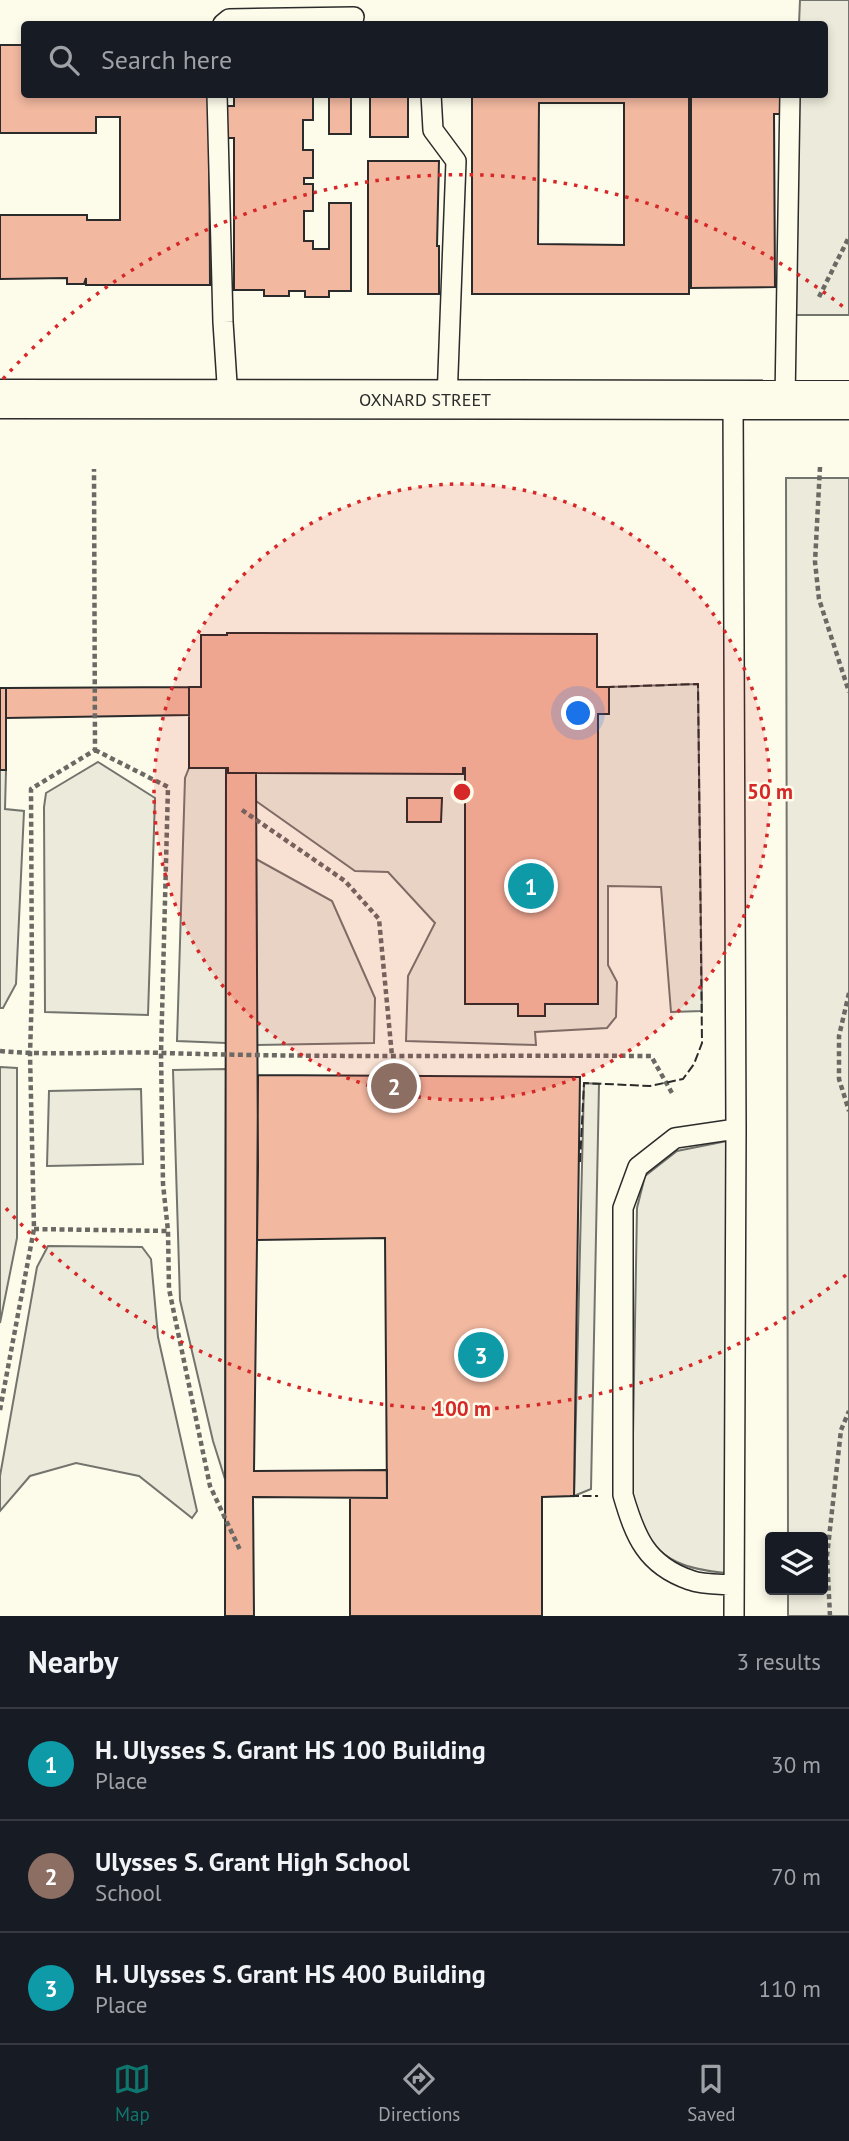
<!DOCTYPE html>
<html lang="en">
<head>
<meta charset="utf-8">
<style>
  body { margin:0; font-family:"PT Sans",sans-serif; background:#20242c; color:#f1f3f6 }
  .controls { position:absolute; right:21px; bottom:21px; display:grid; overflow:hidden; border-radius:7px; box-shadow:0 4px 10px #0003 }
  .controls button { width:63px; height:63px; display:grid; place-items:center; padding:0; border:0; border-bottom:2px solid #363941; background:#171b24; color:#f1f3f6; font:35px sans-serif }
  .you { position:absolute; left:579px; top:714px; width:24px; height:24px; margin:-18px; border:5px solid #fff; border-radius:50%; background:#1a73e8; box-shadow:0 0 0 10px #1a73e833 }
  .badge { display:grid; place-items:center; width:46px; height:46px; border-radius:50%; background:#0f766e; color:#fff; font-size:23px; font-weight:700 }
  .pin { position:absolute; translate:-50% -50%; border:4px solid #fff; box-shadow:0 2px 7px #0006 }
  .list { margin:0; padding:0; list-style:none }
  h2 { display:flex; justify-content:space-between; align-items:center; height:91px; margin:0; padding:0 28px; font-size:30px }
  h2 small { font-size:23px; font-weight:400; color:#9ea1a6 }
  .list li { display:grid; grid-template-columns:46px 1fr auto; gap:21px; align-items:center; box-sizing:border-box; height:112px; padding:0 28px; border-top:2px solid #363941 }
  .list b { display:block; font-size:26px; white-space:nowrap }
  .list p { margin:0; font-size:23px; white-space:nowrap; color:#9ea1a6 }
  .list em { font-size:23px; font-style:normal; color:#9ea1a6 }
  .icon { flex:none; width:38px; height:38px; fill:none; stroke:currentColor; stroke-width:2; stroke-linecap:round; stroke-linejoin:round }
  .map { position:relative; flex:none; width:849px; height:1616px; overflow:hidden }
  .search { position:absolute; background:#171b24; box-shadow:0 4px 10px #0003; left:21px; right:21px; top:21px; height:77px; display:flex; align-items:center; gap:18px; box-sizing:border-box; padding:0 24px; border-radius:7px; color:#9ea1a6; font-size:26px }
  .sheet { height:427px; background:#171b24 }
  nav { display:flex; justify-content:space-around; align-items:center; box-sizing:border-box; height:98px; border-top:2px solid #363941; background:#171b24; font-size:19px; color:#9ea1a6 }
  nav a { display:grid; justify-items:center; gap:4px }
  nav .on { color:#0f766e }
  .map>svg:first-child { display:block }
</style>
</head>
<body>
<div class="map">
<svg width="849" height="1616" viewBox="0 0 849 1616">
  <rect width="100%" height="100%" fill="#fdfbea"/>
  <path fill="#ecebdb" stroke="#74746e" stroke-width="2" d="M800,0h49v315h-53l3,-220 25,-1v-70h-25z
    M786,478h63v1138h-61v-26h35v-53h-35z
    M698,684l4,327 -31,1 -10,-125 -53,-1v79l9,17 -1,35 -9,11 -72,4 1,13 -130,-4 2,-65 27,-53 -47,-51 -33,-1 -99,-70v-28l209,-5v236h53v12h27v-12h53v-290l11,-1v-26z
    M98,762l57,36 -7,217 -103,-3 -1,-205 2,-14z
    M189,768h37l2,5 -2,270 -49,-2 8,-263z
    M0,770h6l-1,39 19,2 -8,173 -13,24h-3z
    M256,859l76,42 43,97 -1,45 -117,2z
    M0,1067l17,1v170l-17,85z
    M226,1069l-1,410 -12,-38 -33,-141 -7,-230z
    M584,1083l15,1 -8,405 -17,7z
    M141,1089l2,75 -96,2 2,-75z
    M727,1141v432c-37,-3 -69,-11 -86,-48 -5,-10 -7,-22 -9,-32l5,-285 8,-32 32,-25z
    M48,1246l94,1 9,12 7,78 39,174 -5,7 -53,-42 -63,-13 -46,13 -30,35v-35l37,-209z"/>
  <path fill="#f2b8a0" stroke="#2b2b2b" stroke-width="2" fill-rule="evenodd" d="M0,45h24v49h185l1,191h-124v-7l-2,6h-17v-6l-67,1v-64h87v5h33v-103h-24v16h-96z
    M234,94h79v26h-10v30h10v28h-9v6h9v27h-9v30h9v8h16v-46h22v88h-22v6h-24v-6h-16v5h-25v-6h-30v-152h-8v-32h8z
    M329,94h22v40h-22z
    M370,94h38v43h-38z
    M472,94h217v200h-217zM539,103h85v142l-86,-1z
    M691,94h94v20h-11l1,173 -84,1z
    M368,161h71l-2,85h2v48h-71z
    M227,633l370,1v53h12v27h-11v290h-53v12h-27v-12h-53v-236h-2v6h-5l-230,-1v-5h-39v-81h12v-52h26z
    M189,687v28l-183,3v-30z
    M0,688h6v82h-6z
    M226,768l2,5h28l2,393 -4,305 133,-1v28l-134,-1 1,119h-29z
    M407,798h35l-1,24h-34z
    M258,1075l322,2 -6,419 -32,1v119h-192v-118h37l-2,-260 -128,2z"/>
  <g fill="none" stroke-linecap="round" stroke-linejoin="round">
    <defs>
      <path id="lane" d="M223,24l6,-5 125,-2
        M217,94l6,228 5,77
        M431,94l2,36 23,31 -9,239
        M785,400l5,-306
        M733,401l3,728 -2,487
        M734,1585c-14,-1 -31,0 -44,-5 -44,-15 -55,-44 -67,-85v-287l15,-41 37,-29 61,-9"/>
      <path id="secondary" d="M0,399l849,1"/>
    </defs>
    <use href="#lane" stroke="#2b2b2b" stroke-width="22"/>
    <use href="#secondary" stroke="#2b2b2b" stroke-width="41"/>
    <path stroke="#6a6964" stroke-width="4.5" stroke-dasharray="5 3.5" stroke-linecap="butt" d="M819,297l30,-60
      M820,467l-5,95 4,37 30,93
      M95,750l73,37 -7,266 2,131 5,47 1,58 41,197 30,64
      M242,810l103,71 34,38 13,137
      M849,993l-10,43v43l10,32
      M0,1051c55,5 109,0 164,2 162,5 325,2 487,3l21,37
      M34,1229l134,2
      M0,1410l34,-181 -4,-175 2,-64 -1,-201 64,-39 -1,-281
      M830,1616l-3,-60 14,-126 8,-19"/>
    <use href="#lane" stroke="#fdfbea" stroke-width="19"/>
    <use href="#secondary" stroke="#fdfbea" stroke-width="38"/>
    <path stroke="#2b2b2b" stroke-width="2" stroke-dasharray="9 3.5" stroke-linecap="butt" d="M580,1162l4,-79 66,3 33,-7 11,-15 8,-21 -4,-359 -89,3
      M570,1496h28"/>
  </g>
  <circle cx="462" cy="792" r="308" fill="#d62828" fill-opacity=".12"/>
  <g fill="none" stroke="#d62828" stroke-width="3.5" stroke-dasharray="3.5 7">
    <circle cx="462" cy="792" r="308"/>
    <path d="M846 1275A617 617 0 0 1 3 1205M3 379A617 617 0 0 1 846 309"/>
  </g>
  <g text-anchor="middle" stroke-width="5" stroke-linejoin="round" paint-order="stroke">
    <g font-size="18" fill="#2b2b2b" stroke="#fdfbea">
      <text x="425" y="406">OXNARD STREET</text>
    </g>
  </g>
  <circle cx="462" cy="792" r="10" fill="#d62828" stroke="#fdfbea" stroke-width="3.5"/>
  <g font-size="21" text-anchor="middle" font-weight="bold" fill="#d62828" stroke="#fdfbea" stroke-width="5" stroke-linejoin="round" paint-order="stroke">
    <text x="770" y="799">50 m</text>
    <text x="462" y="1416">100 m</text>
  </g>
</svg>
<div class="controls">
<button><svg class="icon" aria-label="layers" viewBox="0 0 24 24"><path d="M12 4l9 5-9 5-9-5zM3 14l9 5 9-5"/></svg></button>
</div>
<div class="you"></div>
<div class="pin badge" style="left:531px;top:886px;background:#0f9aa8">1</div>
<div class="pin badge" style="left:394px;top:1086px;background:#8d6e63">2</div>
<div class="pin badge" style="left:481px;top:1355px;background:#0f9aa8">3</div>
<div class="search"><svg class="icon" aria-label="search" viewBox="0 0 24 24"><circle cx="10" cy="10" r="6"/><path d="M15 15l6 6"/></svg>Search here</div>
</div>
<section class="sheet">
<h2>Nearby<small>3 results</small></h2>
<ul class="list">
<li><span class="badge" style="background:#0f9aa8">1</span><div><b>H. Ulysses S. Grant HS 100 Building</b><p>Place</p></div><em>30 m</em></li>
<li><span class="badge" style="background:#8d6e63">2</span><div><b>Ulysses S. Grant High School</b><p>School</p></div><em>70 m</em></li>
<li><span class="badge" style="background:#0f9aa8">3</span><div><b>H. Ulysses S. Grant HS 400 Building</b><p>Place</p></div><em>110 m</em></li>
</ul>
</section>
<nav>
<a class="on"><svg class="icon" aria-label="map" viewBox="0 0 24 24"><path d="M3 6l6-2 6 2 6-2v14l-6 2-6-2-6 2zM9 4v14M15 6v14"/></svg>Map</a>
<a><svg class="icon" aria-label="directions" viewBox="0 0 24 24"><path d="M12 3l9 9-9 9-9-9zM9 14v-3h6M13 9l2 2-2 2"/></svg>Directions</a>
<a><svg class="icon" aria-label="saved" viewBox="0 0 24 24"><path d="M7 4h10v16l-5-4-5 4z"/></svg>Saved</a>
</nav>
</body>
</html>
